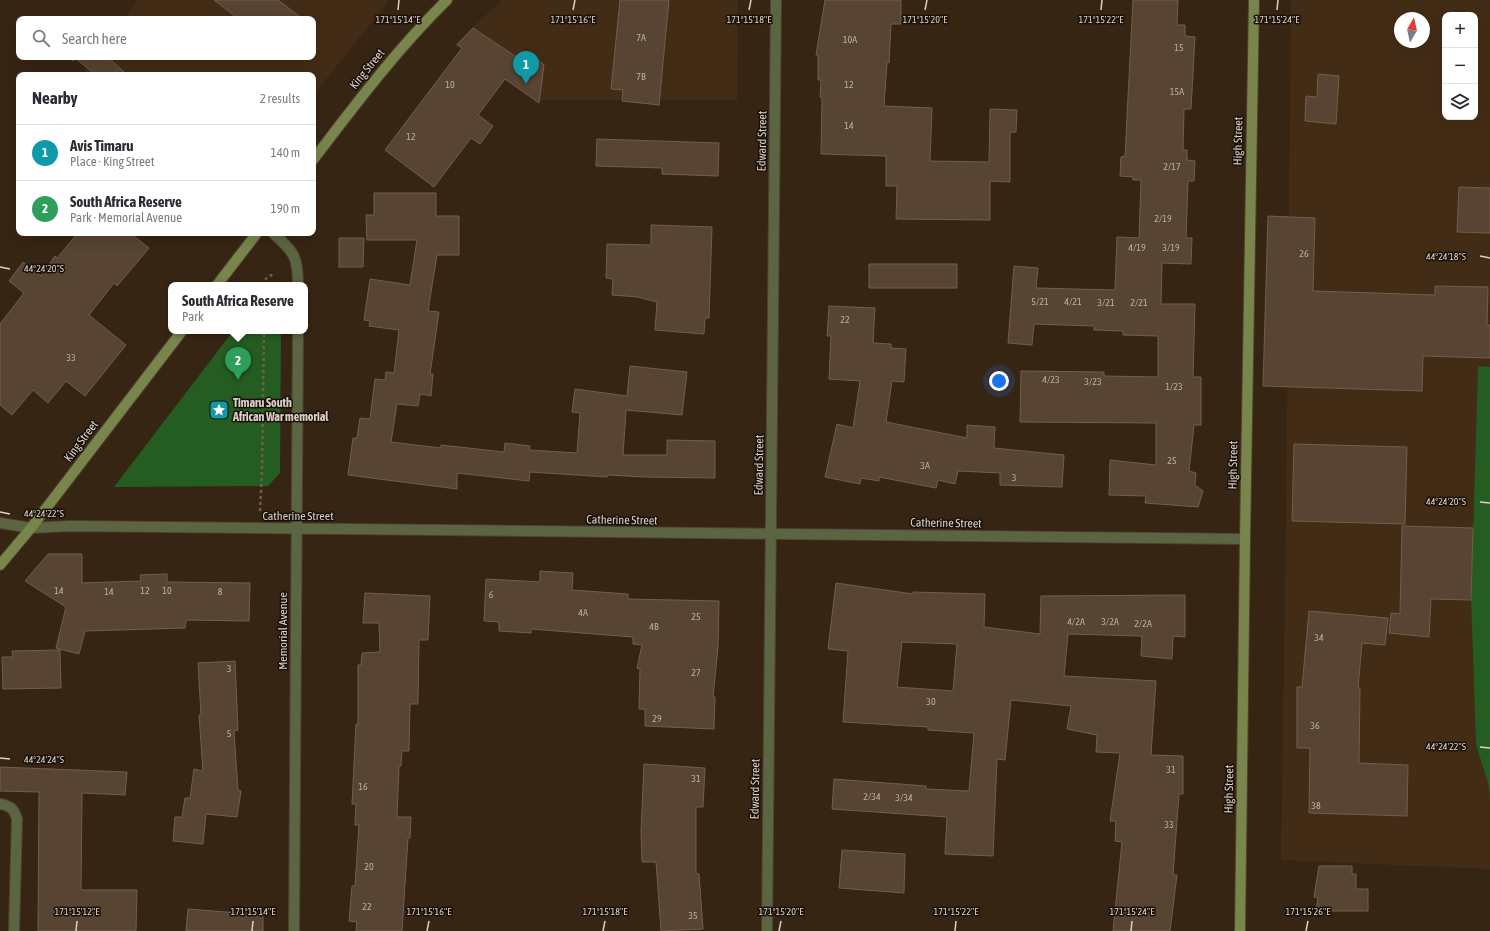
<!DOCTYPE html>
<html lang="en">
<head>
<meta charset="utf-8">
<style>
  body { margin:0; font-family:"Asap Condensed",sans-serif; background:#f2f2f3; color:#2b2b33 }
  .controls { position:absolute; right:12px; top:12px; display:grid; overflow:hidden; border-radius:8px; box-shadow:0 4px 16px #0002 }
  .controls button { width:36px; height:36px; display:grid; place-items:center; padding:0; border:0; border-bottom:1px solid #e1e1e2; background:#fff; color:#2b2b33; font:20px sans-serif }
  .compass { position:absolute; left:1394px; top:12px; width:36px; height:36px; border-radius:50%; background:#fff; box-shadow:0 4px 16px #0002; rotate:9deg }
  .you { position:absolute; left:999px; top:381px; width:14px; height:14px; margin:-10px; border:3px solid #fff; border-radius:50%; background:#1a73e8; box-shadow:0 0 0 6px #1a73e833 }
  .badge { display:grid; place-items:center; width:26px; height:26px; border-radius:50%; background:#0f766e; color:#fff; font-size:13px; font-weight:700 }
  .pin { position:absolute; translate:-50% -33px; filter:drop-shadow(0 1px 2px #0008) }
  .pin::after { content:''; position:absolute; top:21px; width:14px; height:12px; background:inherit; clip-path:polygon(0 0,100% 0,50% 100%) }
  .popup { position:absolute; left:168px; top:282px; width:140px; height:52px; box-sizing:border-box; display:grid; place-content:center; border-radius:8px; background:#fff; filter:drop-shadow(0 1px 3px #0005); font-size:13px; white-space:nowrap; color:#7c7c81 }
  .popup b { font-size:15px; color:#2b2b33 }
  .popup::after { content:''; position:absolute; left:50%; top:100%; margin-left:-8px; border:8px solid transparent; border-top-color:#fff }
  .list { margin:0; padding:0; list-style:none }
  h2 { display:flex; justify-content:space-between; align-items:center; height:52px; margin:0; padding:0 16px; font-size:17px }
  h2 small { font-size:13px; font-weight:400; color:#7c7c81 }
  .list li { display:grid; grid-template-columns:26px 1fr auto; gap:12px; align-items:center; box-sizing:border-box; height:56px; padding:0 16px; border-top:1px solid #e1e1e2 }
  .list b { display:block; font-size:15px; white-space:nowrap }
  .list p { margin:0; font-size:13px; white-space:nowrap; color:#7c7c81 }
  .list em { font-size:13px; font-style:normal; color:#7c7c81 }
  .icon { flex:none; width:22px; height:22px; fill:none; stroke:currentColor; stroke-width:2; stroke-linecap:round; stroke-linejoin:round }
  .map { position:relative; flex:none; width:1490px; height:931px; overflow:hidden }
  .search { position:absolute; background:#fff; box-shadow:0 4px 16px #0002; left:16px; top:16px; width:300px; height:44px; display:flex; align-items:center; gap:10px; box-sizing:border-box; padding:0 14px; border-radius:8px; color:#7c7c81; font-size:15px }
  .panel { position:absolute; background:#fff; box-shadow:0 4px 16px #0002; left:16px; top:72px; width:300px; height:164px; border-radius:8px }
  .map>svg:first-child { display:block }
</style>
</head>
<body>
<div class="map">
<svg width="1490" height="931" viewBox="0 0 1490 931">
  <rect width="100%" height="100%" fill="#372514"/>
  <path fill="#432c15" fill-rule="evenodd" d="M138,0h251l-76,96v-21h-223l-6,-5 10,-13h219v-38h-189z
    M502,0h236l-1,100h-199l-83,-56z
    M1291,0h199v367h-12l-7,233 5,145 12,38 2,16v70l-209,-9 5,-337zM1445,15h30v102h-30zM1400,18h24v24h-24z"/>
  <path fill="#255c21" d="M233,331h48l-1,142 -12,13 -154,1z
    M1478,366l12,1v432l-2,-16 -12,-38 -5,-145z"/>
  <path fill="#574432" stroke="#725e4b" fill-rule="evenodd" d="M214,0h64l25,19h-64z
    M620,0h49l-10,105 -37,-4 1,-11 -12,-1z
    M825,0h76v24h-10l-2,39 -2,-1 -3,44 48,2 -2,53 59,1 1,-53 27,1 -1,22h-6v50l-20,-1v39l-94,-1 1,-33h-11v-30l-65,-2 1,-57h-2l1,-17h-3v-25h-2z
    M1133,0h45l-1,25h8v11l10,1 -4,72h-7l-1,41h4v10l8,1 -1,20h-6l-2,57h6l-1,26 -29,-1 -1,41h34l-2,73h8v48h-7l-5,46 7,2 -1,12 8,6 -5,16 -53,-4 1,-7 -37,-1 1,-35 46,5v-42l-136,-1 1,-51 83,1v4l54,1v-41l-35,-1v-4l-29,-1v-4l-60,-2 -2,21 -24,-2 6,-77 24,2 -2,20 79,2 2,-53 22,1 2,-58h-8v-3l-13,-1 1,-19 4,-1z
    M473,28l51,34 7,-9 13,12 -5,38 -34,-24 -27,36 15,11 -13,18 -9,-6 -37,49 -49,-37 77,-102 -5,-3z
    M68,57h40l19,18h-31l-21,-17 -2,3z
    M1318,74l21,2 -3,48 -31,-3 1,-25 11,1z
    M597,139l122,4 -1,33 -56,-2v-6l-66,-2z
    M1459,187l31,1v45l-33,-1z
    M374,193h62v23h23v39h-22l-9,56 11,1 -9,62h3l-2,22 -11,-2 -2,12 -21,-2 -6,38 50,6v-3l63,7 1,-9 25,3 -1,4 48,3 3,-40 -8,-1 3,-23 52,7 3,-30 57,6 -5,43 -56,-5 -3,45h44v-15l48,1v37l-71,-1 -36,-2 -1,2 -77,-5 -1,9 -72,-8v16l-109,-14 5,-37h4l3,-20 10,1 5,-40 10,1 1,-8 8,1 5,-43 -30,-4 1,-5 -6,-1 6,-41 40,6 7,-45h-50l-1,-25h8z
    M1268,216l47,2 -2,73 122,4v-9l53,1 -1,38h3v33l-67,-2 -1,35 -159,-5z
    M651,225l61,2 -3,91h-4l-1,16 -49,-4 2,-28 -19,-5 -26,-2 1,-16 -7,-1 1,-34 44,1z
    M78,233h52l19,15 -32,38 -3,-3 -25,32 37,30 -41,51 -19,-15 -18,22 -15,-13 -21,25 -12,-10v-81l24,-31 -15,-12 14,-19 18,14 14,-20 2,2z
    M339,238h25l-1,29h-24z
    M869,264h88v24h-88z
    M829,306l46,2 -2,35 18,1v4l15,1 -2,33 -12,-1 -6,41 81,16v-13l28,2 -1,21 70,7 -2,32 -62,-2v-12l-42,-2 -3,13 -17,-4 -2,8 -57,-11v4l-18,-3 -1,6 -35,-7 12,-53 16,4 7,-47 -31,-2 2,-43h-4z
    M1294,444l113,3 -2,77 -113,-3z
    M1402,526l71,2 -2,72 -40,-1 -2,38 -40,-4 2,-20 9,1z
    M48,554h34v29l59,-2 -1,-6 27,-1v8l83,1 -1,38 -63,-1 -1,8 -100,3 -6,23 -23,-6 10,-41 -41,-26z
    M540,571l33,2 -1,17 56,4v5l91,2 -1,46 -5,50h2l-1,32 -69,-3v-17h-6l1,-40 -3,-1 5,-23 -9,-1v-7l-102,-8v4l-32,-2v-9l-15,-1 2,-42 54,3z
    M836,583l77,11v-2l72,2 -1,33 56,7 1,-38 144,-1v42l-12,-1 -1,23 -31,-3 1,-20 -74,-2 -4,42 92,5 -5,74 32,1v38h-4l-6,81h4l-7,56h-57l9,-89 -7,-1 1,-20h-6l10,-68 -24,-1 1,-17 -30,-6 4,-23 -60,-6 -6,60 -8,-1 -4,97 -48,-2 2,-37 -115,-8 2,-30 92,7v3l43,2 5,-58 -46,-3v-3l-85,-5 5,-71 -20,-2zM902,642l55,2 -4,47 -56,-4z
    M365,593l65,3 -2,44h-9l-1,64h-8l-1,47h-7l-1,15h-2l-2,51h14l-1,21h-2l-6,93h-46l1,-9 -8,-1 3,-35h3l4,-61h-4l1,-21h-4l4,-80 2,1v-60h3l1,-12 18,-1 -1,-29h-16z
    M1309,611l79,7 -3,27 -23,-2 -4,45h2l-1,75 49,2 -1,51 -98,-3 1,-65h-13v-61h5z
    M60,650l1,38 -58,1 -1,-32h11l-1,-6z
    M235,661l3,69 -4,1 4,59 3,1 -4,26 -31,-3 -3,30 -30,-3 2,-24h7l3,-19h5l4,-29 9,2 -4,-56 2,-1 -3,-51z
    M644,764l61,4 -2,39h-7v66l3,1 4,55 -42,2 -5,-69h-14l-1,-30z
    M0,767l127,5 -2,23 -43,-2 -1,97h56l-1,41h-98l1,-139 -39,-1z
    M842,850l63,4 -1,39 -65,-5z
    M1319,866h33v8h4v15h12v22h-52l2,-13 -4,-1z
    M188,909l75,6v16h-77z"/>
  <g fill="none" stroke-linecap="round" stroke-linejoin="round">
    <defs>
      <path id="lane" d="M0,804c11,2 14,5 17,15l-3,112"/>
      <path id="street" d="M273,233c21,19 25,23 25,52
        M0,523l31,5 39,-2 1175,13
        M294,931l4,-600
        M767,931l9,-931"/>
      <path id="secondary" d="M313,160c42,-55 84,-111 134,-160
        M217,285l40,-52
        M0,565l31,-37 151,-197
        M1240,931l5,-392 9,-539"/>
    </defs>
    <use href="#lane" stroke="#524131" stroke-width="12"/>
    <use href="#street" stroke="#524131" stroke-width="12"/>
    <use href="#secondary" stroke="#524131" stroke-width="12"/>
    <path stroke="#6f5f50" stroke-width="2.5" stroke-dasharray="3 3" stroke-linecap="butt" d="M264,285v-5l9,-6
      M260,511l2,-41 2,-139"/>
    <use href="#lane" stroke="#5c6542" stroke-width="10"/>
    <use href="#street" stroke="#5c6542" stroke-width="10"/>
    <use href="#secondary" stroke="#78864c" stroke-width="10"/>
  </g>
  <path fill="none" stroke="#ddd1c7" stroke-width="1.5" d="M398,10l1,-10M573,10l2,-10M749,10l2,-10M925,10l2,-10M1101,10l1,-10M1277,10l1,-10M1480,256l10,2M0,267l10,2M1480,502l10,1M0,512l10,2M1480,747l10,1M0,758l10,1M76,931l1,-10M252,931l1,-10M427,931l2,-10M603,931l2,-10M779,931l2,-10M955,931l1,-10M1131,931l1,-10M1306,931l2,-10"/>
  <defs>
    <symbol id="sight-square" viewBox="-11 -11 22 22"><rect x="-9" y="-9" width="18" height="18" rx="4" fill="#0f9aa8" stroke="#181109"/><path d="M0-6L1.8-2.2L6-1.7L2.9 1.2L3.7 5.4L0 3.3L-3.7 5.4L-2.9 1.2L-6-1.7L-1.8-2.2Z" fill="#fff"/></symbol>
  </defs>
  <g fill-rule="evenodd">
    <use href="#sight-square" x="208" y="399" width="22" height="22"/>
  </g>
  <g text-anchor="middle" stroke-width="3" stroke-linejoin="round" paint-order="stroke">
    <g font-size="10" fill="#bcaea2">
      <text x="641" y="41">7A</text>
      <text x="850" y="43">10A</text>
      <text x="1179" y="51">15</text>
      <text x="641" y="80">7B</text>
      <text x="450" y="88">10</text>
      <text x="849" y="88">12</text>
      <text x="1177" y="95">15A</text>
      <text x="849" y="129">14</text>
      <text x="411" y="140">12</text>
      <text x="1172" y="170">2/17</text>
      <text x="1163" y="222">2/19</text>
      <text x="1137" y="251">4/19</text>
      <text x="1171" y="251">3/19</text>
      <text x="1304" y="257">26</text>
      <text x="1040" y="305">5/21</text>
      <text x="1073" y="305">4/21</text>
      <text x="1106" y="306">3/21</text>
      <text x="1139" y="306">2/21</text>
      <text x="845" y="323">22</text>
      <text x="71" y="361">33</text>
      <text x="1051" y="383">4/23</text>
      <text x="1093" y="385">3/23</text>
      <text x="1174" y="390">1/23</text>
      <text x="1172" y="464">25</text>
      <text x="925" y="469">3A</text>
      <text x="1014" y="481">3</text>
      <text x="59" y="594">14</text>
      <text x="145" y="594">12</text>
      <text x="167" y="594">10</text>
      <text x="109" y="595">14</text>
      <text x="220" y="595">8</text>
      <text x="491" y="598">6</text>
      <text x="583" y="616">4A</text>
      <text x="696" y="620">25</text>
      <text x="1076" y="625">4/2A</text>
      <text x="1110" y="625">3/2A</text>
      <text x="1143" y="627">2/2A</text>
      <text x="654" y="630">4B</text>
      <text x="1319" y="641">34</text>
      <text x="229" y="672">3</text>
      <text x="696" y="676">27</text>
      <text x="931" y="705">30</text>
      <text x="657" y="722">29</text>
      <text x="1315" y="729">36</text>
      <text x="229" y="737">5</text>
      <text x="1171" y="773">31</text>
      <text x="696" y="782">31</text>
      <text x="363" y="790">16</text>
      <text x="872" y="800">2/34</text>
      <text x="904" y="801">3/34</text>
      <text x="1316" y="809">38</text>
      <text x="1169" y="828">33</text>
      <text x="369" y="870">20</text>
      <text x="367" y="910">22</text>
      <text x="693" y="919">35</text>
    </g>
    <g font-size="12" fill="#ddd1c7" stroke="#181109">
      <text transform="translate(367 69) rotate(-51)" y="4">King Street</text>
      <text transform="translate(762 141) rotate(-89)" y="4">Edward Street</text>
      <text transform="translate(1238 141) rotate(-89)" y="4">High Street</text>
      <text transform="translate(81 441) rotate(-53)" y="4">King Street</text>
      <text transform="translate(759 465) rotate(-89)" y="4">Edward Street</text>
      <text transform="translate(1233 465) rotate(-89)" y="4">High Street</text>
      <text x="298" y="520">Catherine Street</text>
      <text transform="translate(622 520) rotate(1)" y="4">Catherine Street</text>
      <text transform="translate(946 523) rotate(1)" y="4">Catherine Street</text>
      <text transform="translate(283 631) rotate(-90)" y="4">Memorial Avenue</text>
      <text transform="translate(755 789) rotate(-89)" y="4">Edward Street</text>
      <text transform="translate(1229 789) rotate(-89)" y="4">High Street</text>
    </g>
    <g font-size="12" font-weight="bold" fill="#ddd1c7" stroke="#181109" text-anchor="start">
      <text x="233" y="407">Timaru South<tspan x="233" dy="14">African War memorial</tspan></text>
    </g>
  </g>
  <g font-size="10" text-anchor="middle" fill="#ddd1c7" stroke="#181109" stroke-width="3" stroke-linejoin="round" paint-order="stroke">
    <text x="398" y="23">171°15'14"E</text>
    <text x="573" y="23">171°15'16"E</text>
    <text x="749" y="23">171°15'18"E</text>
    <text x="925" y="23">171°15'20"E</text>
    <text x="1101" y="23">171°15'22"E</text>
    <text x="1277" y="23">171°15'24"E</text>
    <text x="1446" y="260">44°24'18"S</text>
    <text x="44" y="272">44°24'20"S</text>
    <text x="1446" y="505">44°24'20"S</text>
    <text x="44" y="517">44°24'22"S</text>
    <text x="1446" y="750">44°24'22"S</text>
    <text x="44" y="763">44°24'24"S</text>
    <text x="77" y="915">171°15'12"E</text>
    <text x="253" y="915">171°15'14"E</text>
    <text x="429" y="915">171°15'16"E</text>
    <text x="605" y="915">171°15'18"E</text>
    <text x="781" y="915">171°15'20"E</text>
    <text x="956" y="915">171°15'22"E</text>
    <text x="1132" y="915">171°15'24"E</text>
    <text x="1308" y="915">171°15'26"E</text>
  </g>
</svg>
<div class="controls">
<button>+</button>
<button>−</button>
<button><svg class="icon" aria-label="layers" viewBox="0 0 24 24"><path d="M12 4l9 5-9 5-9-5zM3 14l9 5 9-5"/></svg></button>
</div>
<svg class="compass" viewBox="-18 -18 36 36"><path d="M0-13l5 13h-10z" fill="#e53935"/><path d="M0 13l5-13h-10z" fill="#7c7c81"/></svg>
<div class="you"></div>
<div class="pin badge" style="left:526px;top:84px;background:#0f9aa8">1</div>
<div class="pin badge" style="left:238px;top:380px;background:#2e9e5b">2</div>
<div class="popup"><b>South Africa Reserve</b>Park</div>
<div class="search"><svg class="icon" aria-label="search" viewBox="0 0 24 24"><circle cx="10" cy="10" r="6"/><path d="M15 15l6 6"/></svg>Search here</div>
<section class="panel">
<h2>Nearby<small>2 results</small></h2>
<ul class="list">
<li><span class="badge" style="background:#0f9aa8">1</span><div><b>Avis Timaru</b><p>Place · King Street</p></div><em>140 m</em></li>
<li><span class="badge" style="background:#2e9e5b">2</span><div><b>South Africa Reserve</b><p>Park · Memorial Avenue</p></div><em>190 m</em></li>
</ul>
</section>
</div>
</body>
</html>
